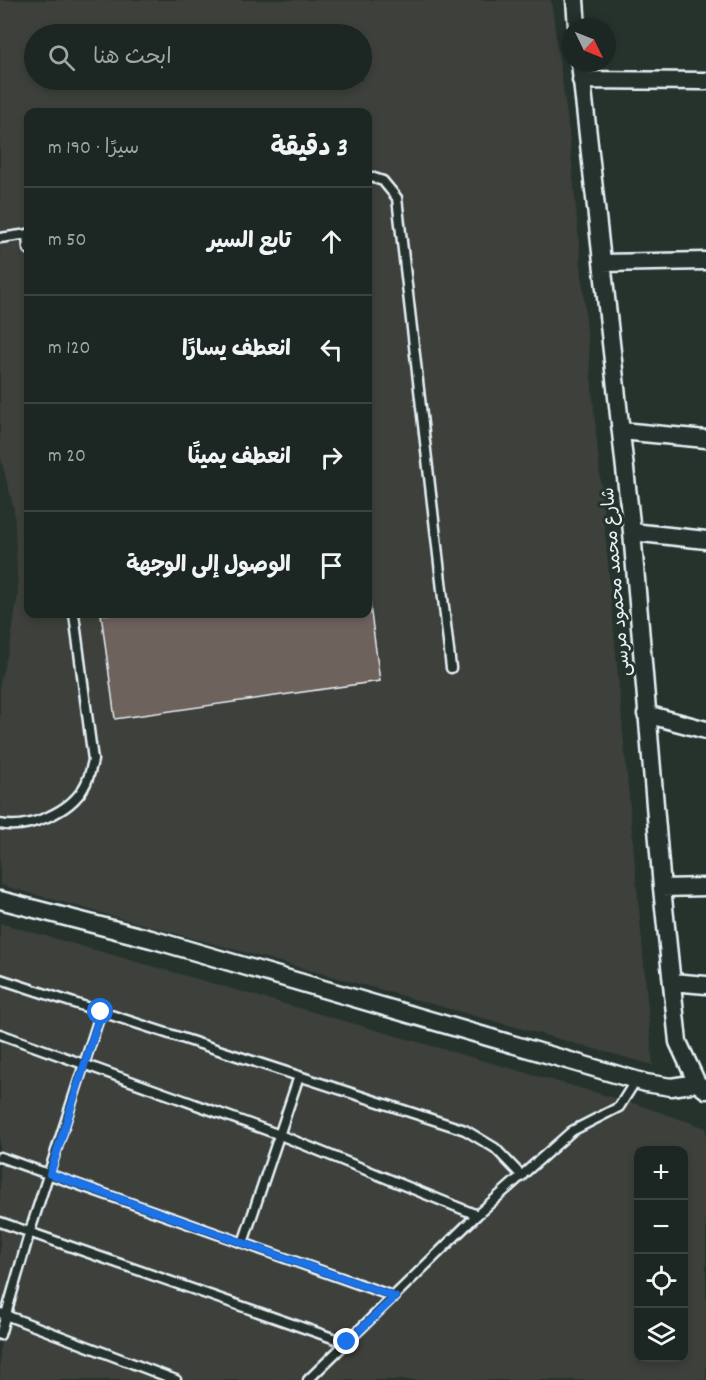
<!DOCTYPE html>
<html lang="ar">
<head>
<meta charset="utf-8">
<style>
  body { margin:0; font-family:Dekko,"Playpen Sans Arabic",sans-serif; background:#252e2a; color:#f1f3f6; direction:rtl }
  .controls { position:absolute; right:18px; bottom:18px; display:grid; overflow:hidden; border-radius:12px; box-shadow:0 3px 9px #0003 }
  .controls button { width:54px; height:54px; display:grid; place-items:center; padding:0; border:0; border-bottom:2px solid #3a4340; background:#1c2622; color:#f1f3f6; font:30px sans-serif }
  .compass { position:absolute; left:562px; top:18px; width:54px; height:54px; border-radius:50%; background:#1c2622; box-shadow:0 3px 9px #0003; rotate:133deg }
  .stop { position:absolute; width:18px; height:18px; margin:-14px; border:4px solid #1a73e8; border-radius:50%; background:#fff }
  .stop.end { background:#1a73e8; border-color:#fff; box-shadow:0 2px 6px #0008 }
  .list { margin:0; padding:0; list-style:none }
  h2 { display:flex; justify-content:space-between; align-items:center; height:78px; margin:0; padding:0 24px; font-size:26px }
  h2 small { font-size:20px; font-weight:400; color:#a0a5a5 }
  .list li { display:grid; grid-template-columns:39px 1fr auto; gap:18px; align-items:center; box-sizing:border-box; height:108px; padding:0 24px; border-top:2px solid #3a4340 }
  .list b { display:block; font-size:22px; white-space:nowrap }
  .list em { font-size:20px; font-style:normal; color:#a0a5a5 }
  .icon { flex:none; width:33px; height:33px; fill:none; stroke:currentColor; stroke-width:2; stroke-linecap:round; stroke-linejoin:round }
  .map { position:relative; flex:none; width:706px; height:1380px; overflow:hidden; direction:ltr }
  .search { position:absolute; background:#1c2622; box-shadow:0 3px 9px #0003; left:24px; top:24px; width:348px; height:66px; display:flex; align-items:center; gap:15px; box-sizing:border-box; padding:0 21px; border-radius:33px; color:#a0a5a5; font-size:22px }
  .panel { position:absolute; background:#1c2622; box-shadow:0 3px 9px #0003; left:24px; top:108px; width:348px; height:510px; border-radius:12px; direction:rtl }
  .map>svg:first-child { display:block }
</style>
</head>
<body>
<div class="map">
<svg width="706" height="1380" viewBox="0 0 706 1380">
  <rect width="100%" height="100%" fill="#26332d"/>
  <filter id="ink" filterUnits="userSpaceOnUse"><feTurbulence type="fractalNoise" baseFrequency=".0167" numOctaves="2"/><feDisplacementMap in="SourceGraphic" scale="12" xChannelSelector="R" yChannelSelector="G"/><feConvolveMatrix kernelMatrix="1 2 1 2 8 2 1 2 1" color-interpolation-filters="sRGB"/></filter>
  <g filter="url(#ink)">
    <path fill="#3c413b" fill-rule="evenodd" d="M0,0h551l18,131 84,934 -653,-180v-203l11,-41 7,-47 -4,-85 -14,-54zM34,34h328v46h-328zM28,112h340v502h-340z
      M0,923l636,181 70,24v252h-706zM638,1150h46v208h-46z"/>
    <path fill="#6e625d" stroke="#e8f1f8" stroke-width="1.5" d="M368,590l12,91 -265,38 -14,-105h267z"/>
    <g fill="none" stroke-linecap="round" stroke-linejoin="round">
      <defs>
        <path id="service" d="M368,176l15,5 14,17 54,470
          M27,234l1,15
          M0,238l28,-4
          M0,824c28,6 70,-12 84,-37 5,-8 7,-18 9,-27l-19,-146
          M0,979l465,151 30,18 27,28
          M0,1034l280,101 197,80
          M0,1157l395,140
          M0,1222l347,121
          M243,1243l56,-167
          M0,1313l176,67
          M0,1335l30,-104 71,-219
          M308,1380l169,-165 95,-84 47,-24 17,-27"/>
        <path id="minor" d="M575,0l2,27
          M580,63l52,469 30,356 16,154 19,41 9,7
          M581,80l125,1
          M602,263l104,-2
          M621,431l85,8
          M632,532l74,8
          M646,714l60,16
          M662,888l44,-1
          M0,900l151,39 495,144 25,4 26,-4
          M672,982l34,3"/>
      </defs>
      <use href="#service" stroke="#e8f1f8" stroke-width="13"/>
      <use href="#minor" stroke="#e8f1f8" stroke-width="21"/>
      <use href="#service" stroke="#26332d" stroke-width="8"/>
      <use href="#minor" stroke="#26332d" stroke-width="16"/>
    </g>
  </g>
  <g fill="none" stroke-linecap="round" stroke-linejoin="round" filter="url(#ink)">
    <path stroke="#1a73e8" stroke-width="8" d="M101,1012l-51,162 345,123 -48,45"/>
  </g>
  <g text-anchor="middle" stroke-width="6" stroke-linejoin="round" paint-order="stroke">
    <g font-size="18" fill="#e8f1f8" stroke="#26332d">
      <text transform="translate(615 582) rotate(-95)" y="6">شارع محمد محمود مرسى</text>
    </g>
  </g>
</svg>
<div class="controls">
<button>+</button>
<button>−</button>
<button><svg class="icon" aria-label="locate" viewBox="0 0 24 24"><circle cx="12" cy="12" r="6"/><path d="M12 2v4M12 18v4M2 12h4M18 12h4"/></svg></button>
<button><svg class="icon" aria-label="layers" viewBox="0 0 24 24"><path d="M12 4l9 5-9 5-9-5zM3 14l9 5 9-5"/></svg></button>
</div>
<svg class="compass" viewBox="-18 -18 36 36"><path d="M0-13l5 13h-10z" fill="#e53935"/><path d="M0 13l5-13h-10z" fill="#a0a5a5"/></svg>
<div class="stop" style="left:101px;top:1012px"></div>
<div class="stop end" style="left:347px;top:1342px"></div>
<div class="search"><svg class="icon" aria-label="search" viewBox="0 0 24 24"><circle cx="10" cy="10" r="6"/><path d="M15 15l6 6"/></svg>ابحث هنا</div>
<section class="panel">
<h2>3 دقيقة<small>سيرًا · 190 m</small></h2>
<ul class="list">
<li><svg class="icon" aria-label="ahead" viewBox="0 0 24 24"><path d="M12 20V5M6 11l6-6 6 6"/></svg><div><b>تابع السير</b></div><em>50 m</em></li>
<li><svg class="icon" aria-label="left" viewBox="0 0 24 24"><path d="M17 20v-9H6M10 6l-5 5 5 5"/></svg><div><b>انعطف يسارًا</b></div><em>120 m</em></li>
<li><svg class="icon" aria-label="right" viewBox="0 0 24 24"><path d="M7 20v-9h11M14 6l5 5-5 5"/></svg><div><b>انعطف يمينًا</b></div><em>20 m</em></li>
<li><svg class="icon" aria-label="arrive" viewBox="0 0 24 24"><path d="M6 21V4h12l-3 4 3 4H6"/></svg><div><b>الوصول إلى الوجهة</b></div></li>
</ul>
</section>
</div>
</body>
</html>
